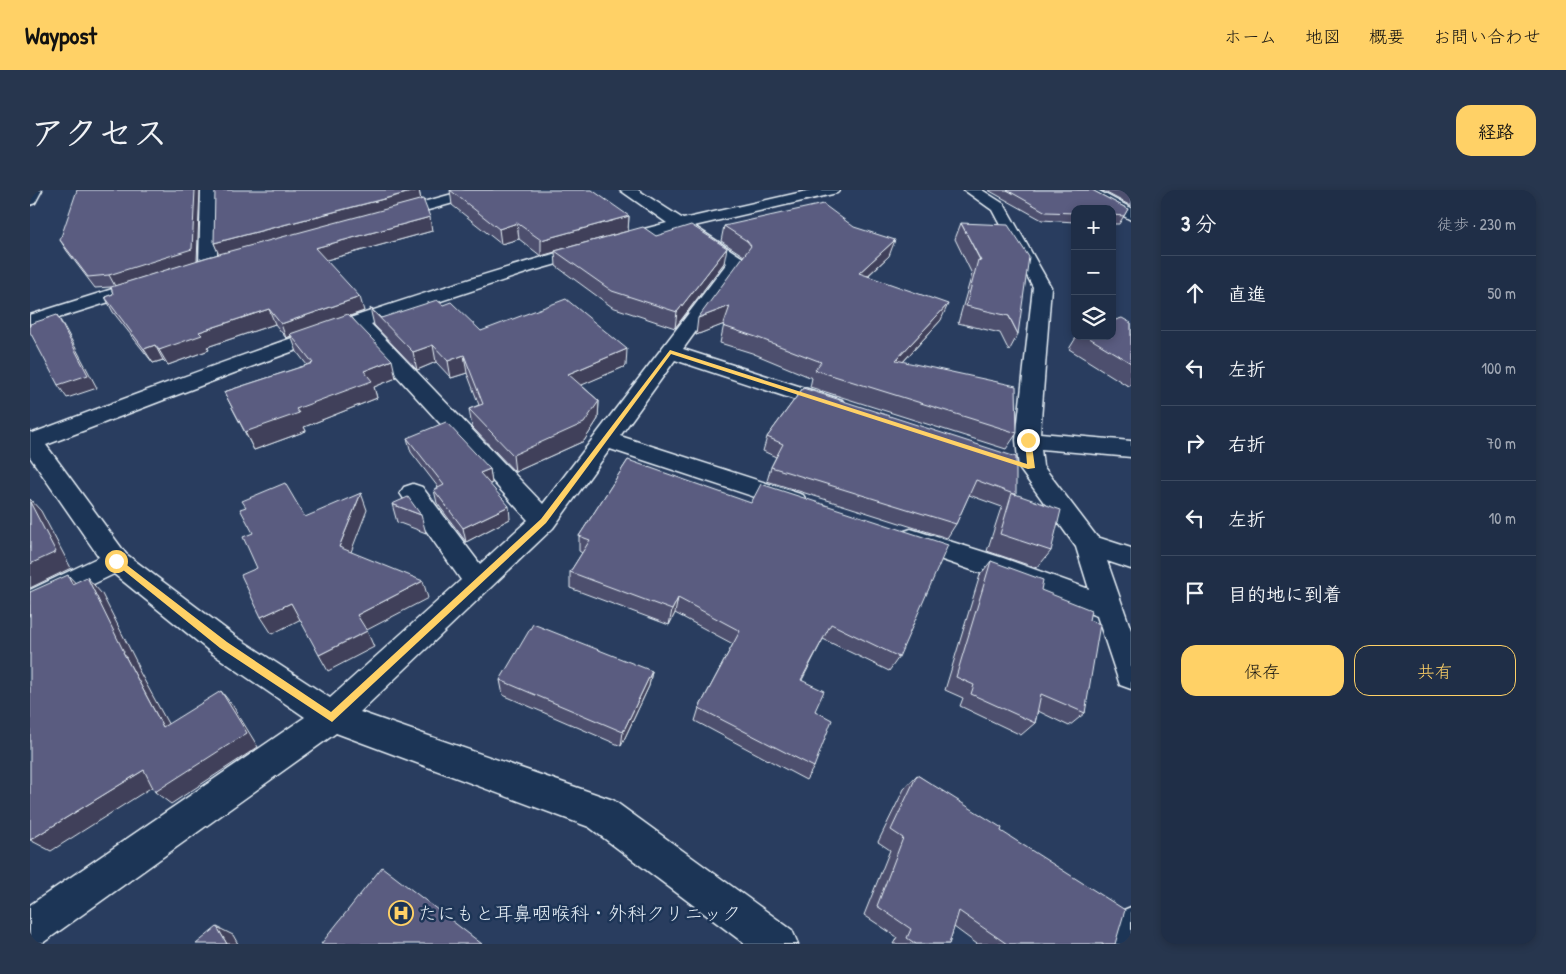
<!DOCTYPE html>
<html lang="ja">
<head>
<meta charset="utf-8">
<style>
  body { margin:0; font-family:"Patrick Hand","Klee One",sans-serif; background:#27364e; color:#f1f3f6 }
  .controls { position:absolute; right:15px; top:15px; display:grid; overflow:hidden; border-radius:10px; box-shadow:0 2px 8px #0003 }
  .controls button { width:45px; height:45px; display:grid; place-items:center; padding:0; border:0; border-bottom:1px solid #3c4a60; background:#1f2e47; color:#f1f3f6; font:25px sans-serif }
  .stop { position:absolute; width:15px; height:15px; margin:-11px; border:4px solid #ffd166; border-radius:50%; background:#fff }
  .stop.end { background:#ffd166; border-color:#fff; box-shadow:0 1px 5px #0008 }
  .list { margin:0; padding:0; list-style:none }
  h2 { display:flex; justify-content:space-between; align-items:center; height:65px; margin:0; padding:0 20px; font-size:21px }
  h2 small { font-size:16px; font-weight:400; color:#a1a8b4 }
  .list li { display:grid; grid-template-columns:32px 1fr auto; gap:15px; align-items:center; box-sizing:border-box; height:75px; padding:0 20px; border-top:1px solid #3c4a60 }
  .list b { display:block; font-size:19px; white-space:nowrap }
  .list em { font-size:16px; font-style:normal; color:#a1a8b4 }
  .actions { display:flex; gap:10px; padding:15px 20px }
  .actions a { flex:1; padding:11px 0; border:1px solid #ffd166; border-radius:15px; text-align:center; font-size:18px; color:#ffd166 }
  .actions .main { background:#ffd166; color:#111 }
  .icon { flex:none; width:28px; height:28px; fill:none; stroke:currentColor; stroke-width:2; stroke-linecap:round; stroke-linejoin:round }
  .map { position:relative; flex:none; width:1101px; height:754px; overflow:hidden; border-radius:15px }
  header { display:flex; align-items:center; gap:30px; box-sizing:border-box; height:70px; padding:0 25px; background:#ffd166; color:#111 }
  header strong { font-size:24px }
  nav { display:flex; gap:28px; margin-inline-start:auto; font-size:18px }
  .intro { display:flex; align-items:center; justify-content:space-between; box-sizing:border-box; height:120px; padding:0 30px }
  h1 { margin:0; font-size:35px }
  .button { padding:12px 22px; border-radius:15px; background:#ffd166; color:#111; font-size:18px; font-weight:700 }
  main { display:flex; gap:30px; padding:0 30px }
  aside { flex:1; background:#1f2e47; border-radius:15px; box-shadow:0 2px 8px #0003 }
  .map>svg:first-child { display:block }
</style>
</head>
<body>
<header>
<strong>Waypost</strong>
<nav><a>ホーム</a><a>地図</a><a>概要</a><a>お問い合わせ</a></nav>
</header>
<div class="intro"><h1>アクセス</h1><a class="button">経路</a></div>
<main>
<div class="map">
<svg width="1101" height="754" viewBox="0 0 1101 754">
  <rect width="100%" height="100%" fill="#293d5f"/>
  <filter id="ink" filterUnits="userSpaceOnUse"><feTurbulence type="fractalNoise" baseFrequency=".02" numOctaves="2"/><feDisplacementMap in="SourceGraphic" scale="10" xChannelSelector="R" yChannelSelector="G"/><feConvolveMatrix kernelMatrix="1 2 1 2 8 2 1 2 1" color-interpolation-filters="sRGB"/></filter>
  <g filter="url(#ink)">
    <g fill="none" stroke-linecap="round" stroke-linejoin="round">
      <defs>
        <path id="minor" d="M0,0h12l-7,13 -5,2z
          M171,0h16v75l-3,4 -6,1 -6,-1 -3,-4z
          M437,0h25l-3,3 -100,28 -6,-2 -2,-3 2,-3z
          M590,0h18l45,29 128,-29h29l-3,3 -143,33 49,32 3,4 -63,87 159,51 3,5 -3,5 -8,2 -8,-2 -151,-50 -55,76 183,59 4,6 -4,6 -9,3 -184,-61 -57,79 -193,184 253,88 179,130 6,14h-53l-156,-117 -253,-94 -292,209 -14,2v-39l275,-188 -92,-63 -99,-80 -84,41v-25l69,-33 -69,-100v-25l3,1c208,-79 418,-155 634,-210zM648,40l49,33 -184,241 -172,-180 161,-53zM324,139l174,191 -48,44 -58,-77 -9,-3 -9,3 -4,6 4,6 57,81 -131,118 -95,-62 -109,-82 -80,-109 188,-72z
          M934,0h18l22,14 47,83 -11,146 91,8v16l-90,-8 2,17 54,71 34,11v21l-24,-8 24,69v59l-11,-4 -23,-69 -114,-42 -81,-28 -4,-7 4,-7 9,-3 92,29 86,31 -13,-42 -57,-79 -3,-28 17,-153 -41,-77z
          M1048,0h19l34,18v12l-50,-27z
          M111,90l6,2 3,4 -3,4 -117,37v-12z
          M1101,717v37h-28l14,-31z"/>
      </defs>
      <use href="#minor" stroke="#e8f1f8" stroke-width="3"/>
      <use href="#minor" fill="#1d3557" fill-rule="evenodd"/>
    </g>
    <path fill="#4d4f6e" stroke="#e8f1f8" d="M389,0l2,10 11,31 -106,29 38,51 -13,5 45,62 -22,9 3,11 -73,29 2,4 -52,19 -30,-58 83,-27 -10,-13 -6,-16 -5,2 -11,-14 -68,23 2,3 -41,15 -5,-5 -10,3 -40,-51 -8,-15 8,-3 -2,-7 -16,1 -28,-37 -7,-11 137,20 22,-6 -5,-11z
      M420,0l179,26 -1,15 28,5 68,27 -49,65 -63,-21 -56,-41 -1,-14 -14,4 -22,-17 -18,5 -49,-39z
      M958,0h104l36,19 -9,15h-7v-15h-37v13l-33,-2z
      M1071,0h30v16z
      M931,33l57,111 -9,17 -9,-18 -42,-10 14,-49 -17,-35z
      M694,36l165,30 -21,20 73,44 -38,42 114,71 -11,16 -196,-62 2,-9 -60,-25 -32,-10 4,-19 -28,11 48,-79 -23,-15z
      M413,115l38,26 145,35 -45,19 18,16 -1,18 -14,22 -69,31 -43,-45 -3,-18 10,-4 -12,-32 -16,5 -15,-16 -19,8 -43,-45 -4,-17 11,10z
      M1101,133v61l-3,2 -59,-37 8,-13h35z
      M773,198l213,107 35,56 -14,17 -50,-17 13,-40 2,-4 -33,-12 -13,29 -9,14 -180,-57 4,-14 5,-10 -13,-6 4,-14z
      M377,248l83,31 2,14 -3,1 21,35 -44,23 -29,-39 -3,-13 4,-3 -27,-35z
      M598,270l271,197 -10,14 -66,-32 -21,41 13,31 -1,56 -8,13 -111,-59 4,-13 34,-64 -58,-31 -6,12 -99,-37v-16l12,-19 -3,-2v-15z
      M362,314l29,11 5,18 -29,-11z
      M961,371l98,59 -4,93 -16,13 -31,-15 -3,12 -14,12 -61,-29 3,-8 -18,-8 35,-115z
      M622,481l-3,15 -28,60 -118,-51 -3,-15z
      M887,585l84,56 114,113h-138l-23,-17 -5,17h-56l4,-7 -33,-22 26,-65 -12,-8 26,-53z"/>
    <path fill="#3f405a" stroke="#e8f1f8" d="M165,0h5l-3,71 -82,25 -6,-11z
      M389,0l2,10 -202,55 -5,-12z
      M599,26l-1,15 -73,20v1l-14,4v-16z
      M400,27l2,14 -113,31 -4,-14z
      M487,33l2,16 -18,5 -2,-15z
      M865,50l-6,16 -36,33 6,-16z
      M697,58l-3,15 -49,65 2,-16z
      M330,107l4,14 -72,25 -2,-2 1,2 -5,2 -5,-14z
      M918,114l-7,16 -52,57 7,-17z
      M700,116l-3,17 -31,12 2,-17z
      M239,119l6,15 -68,23 2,3 -41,15 -9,-15 40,-18z
      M27,125l8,13 32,60 -30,10 -9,-13z
      M125,155l8,15 -10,3 -9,-14z
      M403,155l3,17 -19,8 -4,-18z
      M597,159l-1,17 -58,25v-17z
      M434,165l3,18 -16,5 -3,-17z
      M362,170l4,18 -22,9 3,11 -73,29 2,4 -52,19 -9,-18 51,-23 68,-38z
      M569,211l-1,18 -14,22 -69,31 -2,-17z
      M460,279l2,14 -10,4 -2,-14z
      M331,303l6,17 -21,55 -7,-18z
      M0,309l11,12 30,57 -41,20z
      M479,316l1,13 -44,23 -3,-14z
      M38,385l15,16 -11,-7z
      M57,387l15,17 37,73h-2l40,73 -14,-13 -40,-75z
      M393,391l5,17 -63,33 -8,-16z
      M648,408l-3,15 -6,12 3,-15z
      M261,413l10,16 -29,15 -11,-17z
      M337,441l7,16 -46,24 -9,-16z
      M622,481l-3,15 -28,60 2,-14z
      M191,501l12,15 25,41 -87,57 -16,-12z
      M114,580l16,12 -109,69 -21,-11z
      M187,737l16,8 5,9h-11z"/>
    <path fill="#5a5c80" stroke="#e8f1f8" d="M47,0h118l-3,59 -83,26 -21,2 -28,-37z
      M185,0h203l-204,53z
      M420,0h142l37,26 -88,24 -24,-17 -18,6z
      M977,0h85l36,19 -4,7 -12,-1v-6h-37v4l-29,-1z
      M1092,0h9v5z
      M393,9l7,18 -115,31 45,49 -79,27 -12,-15 -70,23 3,3 -43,15 -4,-5 -11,4 -39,-52 8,-3 -2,-7 97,-30z
      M793,14l31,23 41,13 -36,33 89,31 -52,56 120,26 1,47 -202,-63 6,-8 -65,-25 -33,-11 7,-20 -32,12 53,-72 -4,-5 -23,-15z
      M931,33l47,2 21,32 -11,77 -9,-18 -43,-10 12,-46 3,1z
      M661,35l36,23 -50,64 -65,-21 -57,-40 88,-24 13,9z
      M536,109l61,50 -59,25 31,27 -15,22 -71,32 -44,-46 14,-5 -19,-49 -16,6 -15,-16 -20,7 -43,-44 11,10 56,-18 6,5 8,-3 30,29z
      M318,124l44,46 -28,11 8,10 -76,28 3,4 -54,19 -21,-40 89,-29 -23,-29z
      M27,125l31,60 -30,10 -28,-53v-8z
      M1092,128l9,5v40l-45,-27h26v-15z
      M773,198l213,69v38l-40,-15 -20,44 -185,-57 12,-23 -16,-7z
      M416,232l44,47 -10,4 29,33 -46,22 -29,-38 10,-5 -37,-47z
      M598,270l123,43 10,-19 187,61 -49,112 -68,-33 -30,56 23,11 -9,20 17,9 -18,47 -115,-59 41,-77 -62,-33 -6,12 -102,-38 20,-32 -11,-4z
      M255,293l20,34 56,-24 -22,54 84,34 -66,34 10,16 -48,24 -28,-52 -30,14 -20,-42 16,-7 -14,-31 10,-4 -13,-24 6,-2 -4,-6z
      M982,303l49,17 -10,41 -51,-17z
      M378,307l13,18 -29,-11z
      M0,312l26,50 -26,12z
      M961,371l52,19 -2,10 50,20 -2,10 11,4 -15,89 -44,-19 -6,29 -64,-29 3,-9 -18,-8z
      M38,385l4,9 15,-7 37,75h-1l40,75 58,-36 26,42 -92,59 -11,-22 -114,70v-248z
      M503,434l119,47 -29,61 -123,-52z
      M887,585l85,53 -1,3 124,79 -10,34h-108l-48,-33 -10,33h-33l-9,-6 4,-9 -34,-23 26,-68 -12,-8z
      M352,677l100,77h-161z
      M187,737l10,17h-31z"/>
  </g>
  <path fill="#ffd166" d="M640,160l357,114 -2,-24 6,-2 4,30 -7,1 -357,-115 -125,169 -214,199 -112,-74 -108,-87 1,-2h6l108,83 104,70 210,-193z"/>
  <defs>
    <symbol id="hospital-ring" viewBox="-11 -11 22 22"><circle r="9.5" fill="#1d3557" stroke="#ffd166" stroke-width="1.5"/><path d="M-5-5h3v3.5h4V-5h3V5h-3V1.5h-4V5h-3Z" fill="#ffd166"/></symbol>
  </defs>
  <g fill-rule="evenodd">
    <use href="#hospital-ring" x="357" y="709" width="28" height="28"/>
  </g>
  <g text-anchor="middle" stroke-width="5" stroke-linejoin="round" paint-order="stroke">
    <g font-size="19" fill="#e8f1f8" stroke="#1d3557" text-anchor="start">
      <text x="388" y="730">たにもと耳鼻咽喉科・外科クリニック</text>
    </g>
  </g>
</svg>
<div class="controls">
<button>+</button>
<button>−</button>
<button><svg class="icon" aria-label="layers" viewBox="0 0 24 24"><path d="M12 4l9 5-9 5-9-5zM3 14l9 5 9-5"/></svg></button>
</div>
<div class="stop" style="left:86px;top:371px"></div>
<div class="stop end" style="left:998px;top:250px"></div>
</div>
<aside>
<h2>3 分<small>徒歩 · 230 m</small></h2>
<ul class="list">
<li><svg class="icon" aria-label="ahead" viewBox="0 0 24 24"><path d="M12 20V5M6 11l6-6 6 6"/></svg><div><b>直進</b></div><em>50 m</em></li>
<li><svg class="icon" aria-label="left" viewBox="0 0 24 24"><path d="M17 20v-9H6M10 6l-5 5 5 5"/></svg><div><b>左折</b></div><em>100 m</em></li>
<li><svg class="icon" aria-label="right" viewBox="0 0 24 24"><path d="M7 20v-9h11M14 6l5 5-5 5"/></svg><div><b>右折</b></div><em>70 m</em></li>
<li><svg class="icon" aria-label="left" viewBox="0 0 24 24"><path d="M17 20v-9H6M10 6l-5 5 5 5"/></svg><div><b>左折</b></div><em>10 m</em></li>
<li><svg class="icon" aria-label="arrive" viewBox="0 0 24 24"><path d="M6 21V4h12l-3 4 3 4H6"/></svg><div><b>目的地に到着</b></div></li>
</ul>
<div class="actions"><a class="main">保存</a><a>共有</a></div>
</aside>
</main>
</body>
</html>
